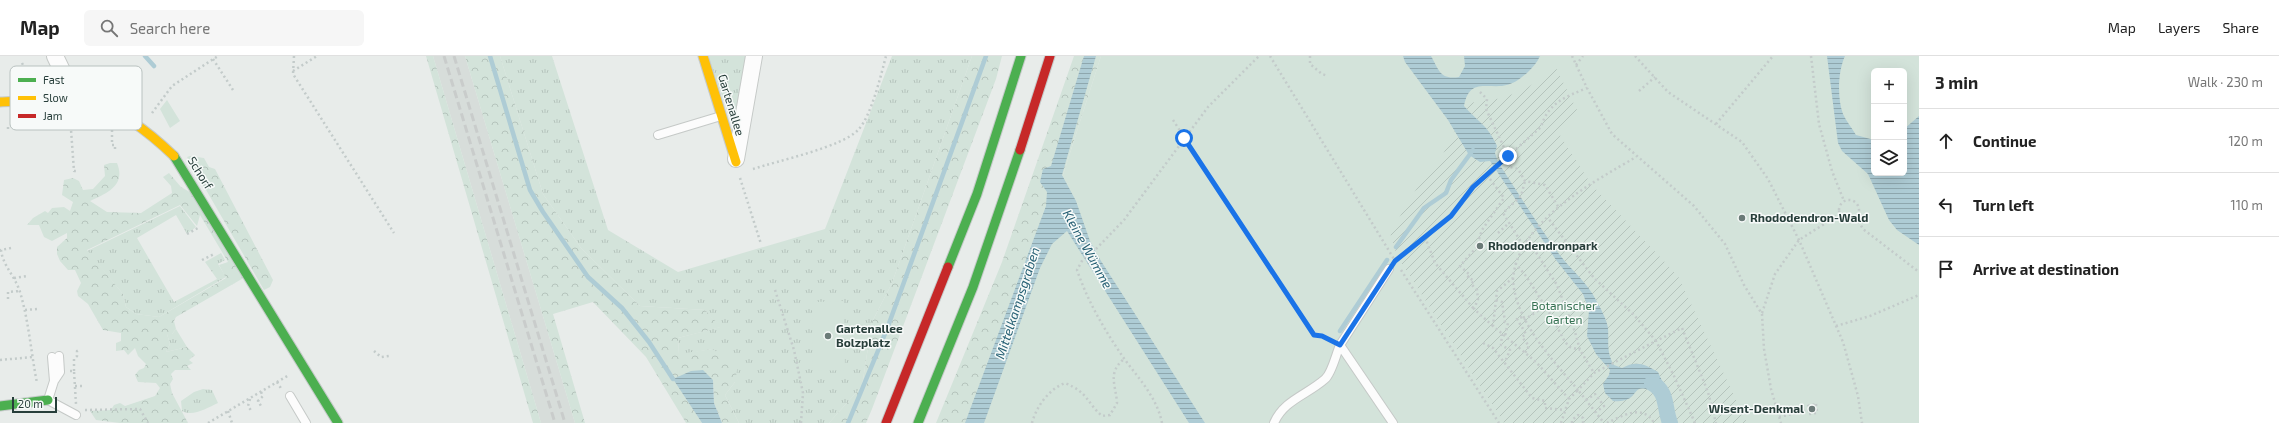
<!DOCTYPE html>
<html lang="en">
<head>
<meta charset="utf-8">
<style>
  body { margin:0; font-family:"Exo 2",sans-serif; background:#f6f6f6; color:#222 }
  .controls { position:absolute; right:12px; top:12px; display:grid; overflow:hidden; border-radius:6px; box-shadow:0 4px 16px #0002 }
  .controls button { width:36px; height:36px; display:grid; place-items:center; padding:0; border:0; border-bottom:1px solid #e0e0e0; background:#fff; color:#222; font:20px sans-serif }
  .scale { position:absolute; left:12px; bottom:10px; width:45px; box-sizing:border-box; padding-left:4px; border:2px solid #273e3a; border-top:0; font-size:11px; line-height:14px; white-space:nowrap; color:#273e3a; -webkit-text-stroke:3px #f7faf9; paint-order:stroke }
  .stop { position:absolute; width:12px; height:12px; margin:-9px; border:3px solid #1a73e8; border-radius:50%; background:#fff }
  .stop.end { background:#1a73e8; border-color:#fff; box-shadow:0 1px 4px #0008 }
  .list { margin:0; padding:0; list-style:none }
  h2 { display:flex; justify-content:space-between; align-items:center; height:52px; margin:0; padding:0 16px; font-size:17px }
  h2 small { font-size:13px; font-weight:400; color:#767676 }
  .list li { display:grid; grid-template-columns:26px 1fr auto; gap:12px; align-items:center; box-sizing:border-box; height:64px; padding:0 16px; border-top:1px solid #e0e0e0 }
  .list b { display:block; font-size:15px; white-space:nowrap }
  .list em { font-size:13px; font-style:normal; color:#767676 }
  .icon { flex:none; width:22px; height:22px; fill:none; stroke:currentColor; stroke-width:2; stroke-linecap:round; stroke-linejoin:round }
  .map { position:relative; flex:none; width:1919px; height:367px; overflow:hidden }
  header { display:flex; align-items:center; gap:24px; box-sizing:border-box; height:56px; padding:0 20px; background:#fff; border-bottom:1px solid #e0e0e0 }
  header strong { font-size:19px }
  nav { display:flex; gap:22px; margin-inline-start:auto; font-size:14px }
  .search { width:280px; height:36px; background:#f6f6f6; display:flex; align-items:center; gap:10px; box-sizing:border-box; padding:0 14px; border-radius:6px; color:#767676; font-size:15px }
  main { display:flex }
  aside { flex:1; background:#fff }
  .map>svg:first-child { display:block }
</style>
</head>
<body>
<header>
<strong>Map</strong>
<div class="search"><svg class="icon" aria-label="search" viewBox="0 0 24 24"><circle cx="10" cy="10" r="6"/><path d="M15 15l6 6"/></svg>Search here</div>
<nav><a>Map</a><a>Layers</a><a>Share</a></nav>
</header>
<main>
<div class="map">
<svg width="1919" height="367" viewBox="0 0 1919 367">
  <defs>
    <pattern id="grass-tufts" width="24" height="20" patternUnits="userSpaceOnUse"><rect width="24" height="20" fill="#d3e3da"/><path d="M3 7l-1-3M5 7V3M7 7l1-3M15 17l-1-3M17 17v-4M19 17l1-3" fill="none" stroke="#b5c4bc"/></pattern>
    <pattern id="forest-crowns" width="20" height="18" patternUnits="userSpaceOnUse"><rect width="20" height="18" fill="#d3e3da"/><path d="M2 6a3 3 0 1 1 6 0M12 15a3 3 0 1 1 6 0" fill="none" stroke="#b5c4bc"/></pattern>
    <pattern id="garden-furrows" width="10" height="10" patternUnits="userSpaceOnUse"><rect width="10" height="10" fill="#d3e3da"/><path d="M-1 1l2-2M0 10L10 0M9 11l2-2" fill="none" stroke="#b5c4bc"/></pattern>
    <pattern id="water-rules" width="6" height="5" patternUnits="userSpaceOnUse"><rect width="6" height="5" fill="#aeccd5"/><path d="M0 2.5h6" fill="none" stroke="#8ea7ae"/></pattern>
  </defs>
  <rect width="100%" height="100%" fill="#e8ecea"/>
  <path fill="#d7ddda" d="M433,0h32l110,367h-34z"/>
  <path fill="url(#grass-tufts)" d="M500,0h52l56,174 70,42 147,-43 67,-173h80l-80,227 -20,39 -10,64 -33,37h-90l-14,-28 10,-13 -23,-33 -33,6 -1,-17 42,-11 -15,-17 -65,-4 -59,-58 -38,-54z
    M708,0h41l-12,83z
    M180,150l16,21 -9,7 -11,-19 -39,23 37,64 43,-23 -12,-17 16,-9 4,7 -7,4 8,13 -67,40 -23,-3 -10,-7 -3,-13 -36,-43z
    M176,273l11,18 -21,5 4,-8 -3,-10h5z
    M203,333l9,1 6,13c-11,5 -25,14 -36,8l-1,-10 13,-9z"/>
  <path fill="url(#forest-crowns)" fill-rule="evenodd" d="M426,0h7l108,367h-8z
    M465,0h35l43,138 38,54 59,58 65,4 16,17 -43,11 1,16 33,-5 26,15 -3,18 -10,13 14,28h-17l-8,-20 -1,-23 -39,-1 28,44h-16l-40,-66 -53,-55 -40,12 32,109h-10z
    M972,0h30l-6,23 -124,330 -6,14h-37l33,-37 10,-64 20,-39z
    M1074,0h27l-84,263 -37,104h-44l66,-161z
    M190,100l14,2 5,9 6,2 58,111 -3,7 -6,3 -77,-133z
    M110,107h7c9,22 -9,30 -27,38l17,11 34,1 31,-20 -1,-7 -8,-9 6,-4 12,14 14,8 52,81 -71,41 -2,4 2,8 -4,5h-5l3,10 -4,8 21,-5 8,8 -6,5 4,3 -6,3 4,4h-16l-4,4 2,5 -3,5 2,9 16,30h-68l-24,-3 -6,-9 21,-1 3,-5 6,-2 5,3 30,-10 5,-8 -4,-5 -18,-1 -3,-7 4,-5 5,-2 2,-4 -8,-8 -3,-8 -7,7 -4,-5 -8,1v-8l5,-2v-8l-18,-3 -15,-26 -10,-8 -1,-5 4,-8 -6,-13h-7l-8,-9 -3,-7v-7l10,-9v-5l-15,8 -8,-4 -5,-12h-12l6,-7 12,-7 3,2 4,-5 12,-1 6,4 3,-9 -11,-7 2,-15 9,-2 6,3 4,9 10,-1 12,-13 -1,-11zM180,149l17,21 3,-11 28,47 -9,3 7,13 -67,39 -23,-3 -10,-7 -3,-13 -36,-44z"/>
  <path fill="#d3e3da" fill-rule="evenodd" d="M1101,0h818v367h-939l37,-104zM1874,15h30v102h-30z
    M167,44l13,21 -10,7 -10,-19z
    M844,245l1,69 -32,1 -1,-69z"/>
  <path fill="url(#garden-furrows)" d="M1556,12l21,42 -19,22 33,52 87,92 69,147h-243l-107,-167 -7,-23 30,-50 19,-21 30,-59 34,-5 24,-10z"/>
  <path fill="url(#water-rules)" d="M1084,0h12l-34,119 14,26 14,40 11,20 104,162h-16l-122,-192 -15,13 -12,24 -56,155h-19l81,-217 1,-14 -7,-10 3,-13 8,-3z
    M1403,0h28c8,14 9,24 28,21l6,-11 -1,-10h76c-3,7 -8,12 -13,17 -8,7 -15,12 -25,13 -21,1 -33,-5 -38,20 14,16 24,19 33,40l-2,7 3,9c20,31 40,63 61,92 12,16 28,28 37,46 4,7 11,20 12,28 1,14 -2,24 6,37l8,3c14,-8 23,-4 36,4l9,20 -2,6c-42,-24 -18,6 -52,3l-8,-8 -2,-9 6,-9 1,-5 -14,-16 -9,-18 2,-26 -6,-16 -27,-34 -66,-99 -10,1 -11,-7 -21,-35 -43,-58z
    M1827,0h18c-7,15 -8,42 -2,58 3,7 9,14 13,21l18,5v33h30v-44l15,-13v129l-22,-15 -8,-10 -21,-46 -26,-23 -4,-8z
    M703,314l10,10 1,23 8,20h-20l-29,-44 18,-8z"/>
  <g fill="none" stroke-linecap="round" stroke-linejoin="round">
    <path stroke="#aeccd5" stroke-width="4.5" d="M145,0l9,10
      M490,0l40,134 13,22 45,65 34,31 27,34 24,37
      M1396,191l28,-39 22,-15 5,-13 22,-30
      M1340,275l47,-71
      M848,367l39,-94 99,-273"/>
    <path stroke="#aeccd5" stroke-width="16" d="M1652,327c16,9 12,25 18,40"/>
    <defs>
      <path id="lane" d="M658,79l63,-19
        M1389,213l-49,76 53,78
        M52,301l2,24 -6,19 28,15
        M54,325l6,-9 -1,-16
        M290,340l16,27
        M1274,367c10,-23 33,-28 51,-44 7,-6 11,-25 15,-34"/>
      <path id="street" d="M55,0l21,44
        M736,103l18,-103"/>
      <path id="fast" d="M174,100l164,267
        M948,211l29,-73 44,-138
        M0,350l48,-6
        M918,367l55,-136 47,-137"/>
      <path id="slow" d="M703,0l33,106
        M0,46c83,-4 111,-6 174,54"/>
      <path id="jam" d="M1020,94l30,-94
        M886,367l62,-156"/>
    </defs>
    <use href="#lane" stroke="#c5c9c7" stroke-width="10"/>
    <use href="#street" stroke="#c5c9c7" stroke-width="18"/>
    <use href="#fast" stroke="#c5cac9" stroke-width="11"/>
    <use href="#slow" stroke="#c5cac9" stroke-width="11"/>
    <use href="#jam" stroke="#c5cac9" stroke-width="11"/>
    <path stroke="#c3cbca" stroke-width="2.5" stroke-dasharray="2 3" stroke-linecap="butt" d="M294,0l-1,18 101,159
      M1270,0l124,203
      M1310,0v8l12,10 6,2
      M1572,0l15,32 25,46 82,72 31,38 19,41 18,29 2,35 7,40 10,34
      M1635,0l33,36 74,50 26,37 31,61 44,102 15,54 4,27
      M1811,0l8,68 13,47 12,30
      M213,3l20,31
      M22,7l10,20
      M1576,9l7,-9
      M293,15l24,-15
      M1639,35l16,-14
      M1480,36l7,7 -1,10 22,47
      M152,57l20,-27 46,-30
      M70,60l4,55h3
      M1173,64l141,215 8,1 9,4
      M1716,68l57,-68
      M8,73v-3l9,-1
      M112,74v15h3v6
      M1505,103l5,8 8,2 7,12 20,4 14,23
      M753,113c24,-8 89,-22 105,-39 13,-13 23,-55 28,-74
      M1487,119l17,23 -22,32 -6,18 -16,18 10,9 -2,2 6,4 -3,3 6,6 1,9 -4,10 19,17
      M740,122l21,66
      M1839 154a10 10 0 1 1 20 0a10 10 0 1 1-20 0Z
      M1856,161l7,12 56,43
      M1498,177l11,-10
      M187,178l11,-6
      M1425,181l10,26 39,46
      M1528,184l29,45 18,47 5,18 14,23
      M1523,189l-20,-32 18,-17 4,-15
      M11,192l-10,2c2,16 14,26 19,42 9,30 11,61 17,91
      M202,204l12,-6
      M1396,205l55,-45 22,-29 68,-60c7,-24 24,-30 46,-39
      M1515,207l11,13 26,41 13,25 5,5 10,3
      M1401,214l98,153
      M14,222l13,-2
      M1513,222c1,42 39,81 65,112l16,-17 62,-32 -22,-26 -40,-37 -46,-60
      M775,234l19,60 9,43 -2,30
      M8,243v-7l12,-1
      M1496,244l6,2 3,20 3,1 -3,13
      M25,254l13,-1
      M1762,257l13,-39 24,-34 41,-26
      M1522,261l-5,2 9,15 -4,3 7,9 -4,7
      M1524,264l21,-14
      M1836,270l34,-10 49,-21
      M1502,278l-1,11 9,5 -5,12
      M1483,287l10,5 39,50 13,3v7l20,2
      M374,295l7,6 8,-1
      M0,304l33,-3
      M70,315h4l2,33
      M74,315v-12l3,-3v-5h3
      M277,326l5,8
      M75,330h7
      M261,336l2,4 -5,5 3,5
      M250,343l-2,7 4,6
      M1569,343l-33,-37 -43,-36 4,-35 16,-13c6,-57 79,-95 123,-121
      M1586,344l9,-6 9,12 -8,6
      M1816,348l1,9 -8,1 -1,-8z
      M85,354l55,-1 8,14
      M228,355l4,12
      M1779,361l30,-7
      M208,367l81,-48
      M1032,367c4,-16 17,-34 33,-40 24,10 21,19 37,33l8,-1 7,-12c-1,-18 -10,-30 7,-44
      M1162,367c-5,-26 -24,-45 -39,-66 -19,-28 -35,-55 -46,-87l6,-11 14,-11 27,-28 84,-113 51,-51
      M1561,367l8,-24 9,-9 26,33
      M1572,367v-3l6,-5 5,3v5
      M1607,367c15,-7 36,-20 47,0
      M1695,367l-21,-47 -18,-35 26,-13 26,64 8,31"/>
    <use href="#lane" stroke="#fcfcfc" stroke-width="8"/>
    <use href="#street" stroke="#fcfcfc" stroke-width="16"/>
    <use href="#fast" stroke="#4caf50" stroke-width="9"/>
    <use href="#slow" stroke="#ffc107" stroke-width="9"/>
    <use href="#jam" stroke="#c62828" stroke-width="9"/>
    <path stroke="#c9cccb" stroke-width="3" stroke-dasharray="8 4" stroke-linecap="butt" d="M444,0l111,367
      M454,0l111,367"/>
  </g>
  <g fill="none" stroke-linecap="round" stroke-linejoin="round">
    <path stroke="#1a73e8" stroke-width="5" d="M1184,82l130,197 8,1 18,9 55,-84 56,-45 22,-29 35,-31"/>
  </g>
  <g fill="#6b7b78" stroke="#f7faf9" stroke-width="1.5">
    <circle cx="1742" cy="162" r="4"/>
    <circle cx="1480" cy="190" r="4"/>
    <circle cx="828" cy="280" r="4"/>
    <circle cx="1812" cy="353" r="4"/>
  </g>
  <g text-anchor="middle" stroke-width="3" stroke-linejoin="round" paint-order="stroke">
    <g font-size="12" fill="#273e3a" stroke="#f7faf9">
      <text transform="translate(731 49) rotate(73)" y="4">Gartenallee</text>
      <text transform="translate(200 117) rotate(58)" y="4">Schorf</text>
    </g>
    <g font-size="12" font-weight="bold" fill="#273e3a" stroke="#f7faf9" text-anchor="start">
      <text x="1750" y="166">Rhododendron-Wald</text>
      <text x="1488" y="194">Rhododendronpark</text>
      <text x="836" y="277">Gartenallee<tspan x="836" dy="14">Bolzplatz</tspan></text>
      <text x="1804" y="357" text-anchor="end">Wisent-Denkmal</text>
    </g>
    <g font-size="12" fill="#357152" stroke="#f7faf9">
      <text x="1564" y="254">Botanischer<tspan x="1564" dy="14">Garten</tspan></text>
    </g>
    <g font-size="13" font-style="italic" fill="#266074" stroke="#f7faf9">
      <text transform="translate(1088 193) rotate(61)" y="5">Kleine Wümme</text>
      <text transform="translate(1017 247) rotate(-72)" y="5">Mittelkampsgraben</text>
    </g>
  </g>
  <rect x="10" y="10" width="132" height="64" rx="6" fill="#f7faf9" stroke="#b9c2c0" stroke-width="1"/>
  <rect x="18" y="22" width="18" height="4" fill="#4caf50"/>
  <rect x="18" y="40" width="18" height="4" fill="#ffc107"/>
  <rect x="18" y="58" width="18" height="4" fill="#c62828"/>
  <g font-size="11" fill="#273e3a">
    <text x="43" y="28">Fast</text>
    <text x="43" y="46">Slow</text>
    <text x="43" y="64">Jam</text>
  </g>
</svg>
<div class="controls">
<button>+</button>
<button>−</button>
<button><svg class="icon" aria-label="layers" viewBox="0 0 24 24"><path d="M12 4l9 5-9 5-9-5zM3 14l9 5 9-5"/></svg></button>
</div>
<div class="scale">20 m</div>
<div class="stop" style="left:1184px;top:82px"></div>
<div class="stop end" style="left:1508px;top:100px"></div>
</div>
<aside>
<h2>3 min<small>Walk · 230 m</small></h2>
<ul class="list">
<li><svg class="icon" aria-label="ahead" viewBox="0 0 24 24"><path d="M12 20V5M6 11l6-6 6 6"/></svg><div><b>Continue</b></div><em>120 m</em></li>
<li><svg class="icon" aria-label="left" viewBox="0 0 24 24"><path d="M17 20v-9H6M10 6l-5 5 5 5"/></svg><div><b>Turn left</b></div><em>110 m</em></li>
<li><svg class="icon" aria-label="arrive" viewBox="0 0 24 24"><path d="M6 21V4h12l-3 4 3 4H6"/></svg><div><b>Arrive at destination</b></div></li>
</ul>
</aside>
</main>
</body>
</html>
